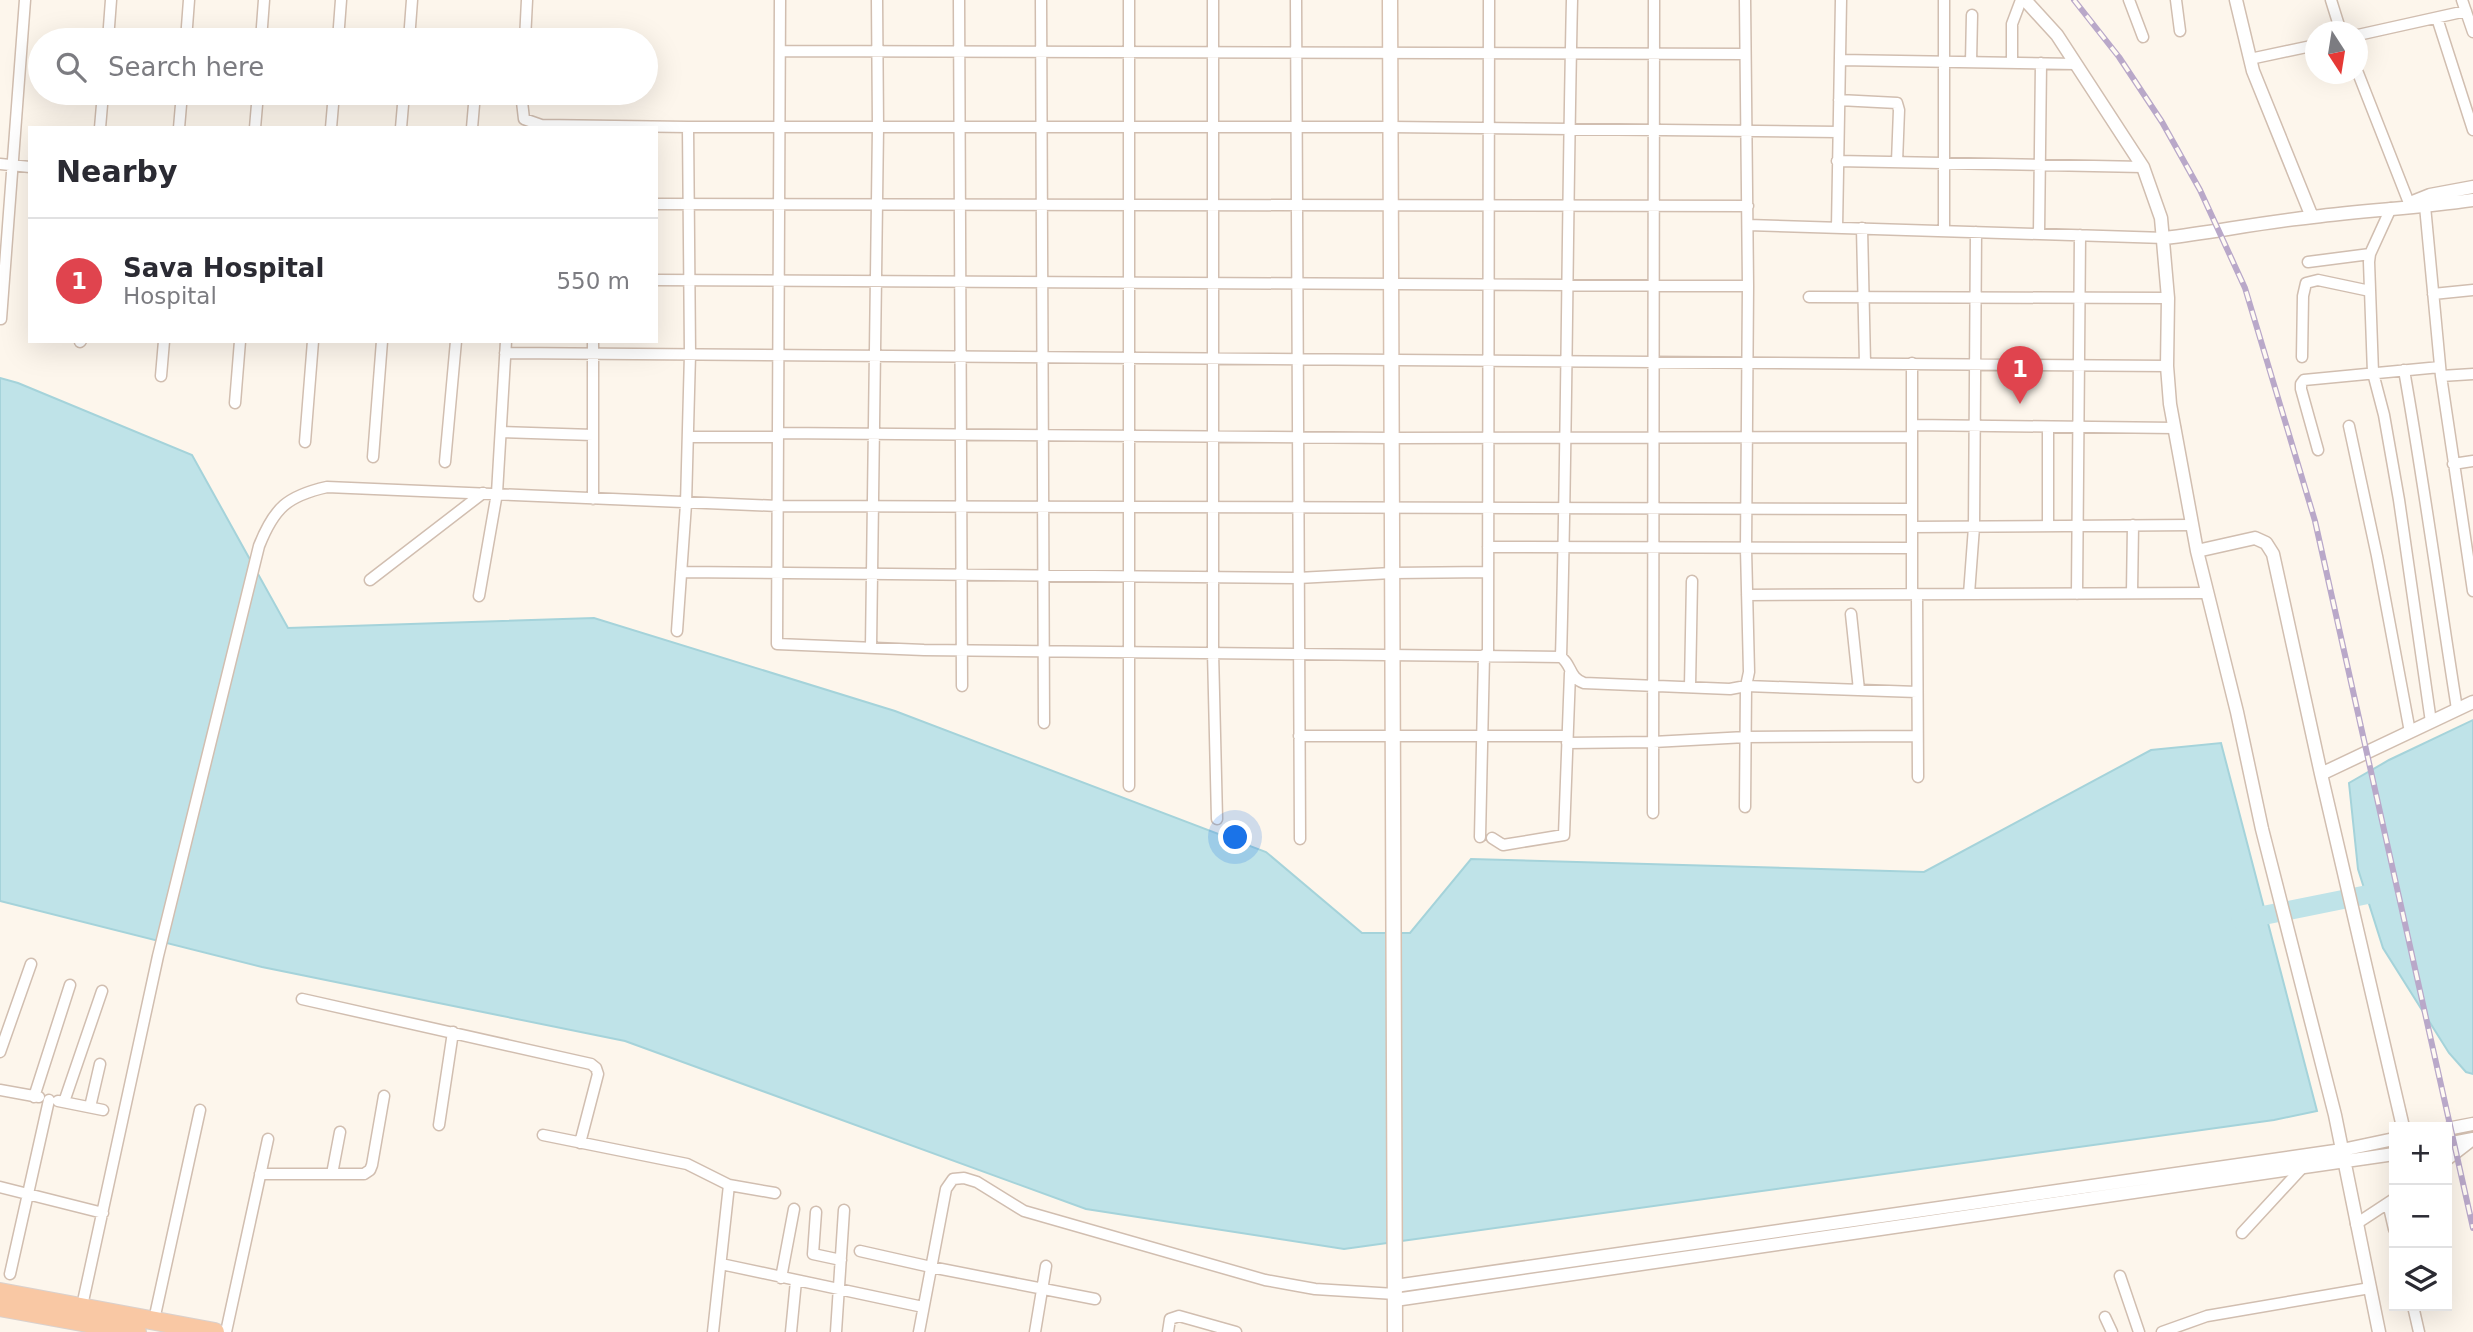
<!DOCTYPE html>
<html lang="en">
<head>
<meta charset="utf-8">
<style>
  body { margin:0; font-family:"DejaVu Sans",sans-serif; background:#f2f2f3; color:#2b2b33 }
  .controls { position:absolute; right:21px; bottom:21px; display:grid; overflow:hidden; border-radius:0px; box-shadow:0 7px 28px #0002 }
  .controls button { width:63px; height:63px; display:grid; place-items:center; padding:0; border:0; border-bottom:2px solid #e1e1e2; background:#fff; color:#2b2b33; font:35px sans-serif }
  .compass { position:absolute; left:2305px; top:21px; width:63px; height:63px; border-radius:50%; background:#fff; box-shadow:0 7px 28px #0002; rotate:168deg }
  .you { position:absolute; left:1236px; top:838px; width:24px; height:24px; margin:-18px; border:5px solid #fff; border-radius:50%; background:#1a73e8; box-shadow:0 0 0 10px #1a73e833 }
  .badge { display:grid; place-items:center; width:46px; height:46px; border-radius:50%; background:#2563eb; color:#fff; font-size:23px; font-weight:700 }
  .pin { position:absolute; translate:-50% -58px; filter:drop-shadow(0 2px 4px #0008) }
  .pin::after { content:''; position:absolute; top:37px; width:24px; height:21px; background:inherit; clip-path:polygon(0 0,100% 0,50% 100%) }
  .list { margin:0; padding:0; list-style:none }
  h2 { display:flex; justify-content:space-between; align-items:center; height:91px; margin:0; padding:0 28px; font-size:30px }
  h2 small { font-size:23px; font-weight:400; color:#7c7c81 }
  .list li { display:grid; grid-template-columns:46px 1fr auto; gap:21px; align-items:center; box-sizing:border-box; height:126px; padding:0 28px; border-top:2px solid #e1e1e2 }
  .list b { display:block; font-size:26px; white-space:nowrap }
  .list p { margin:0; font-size:23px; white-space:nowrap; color:#7c7c81 }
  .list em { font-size:23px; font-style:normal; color:#7c7c81 }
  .icon { flex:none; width:38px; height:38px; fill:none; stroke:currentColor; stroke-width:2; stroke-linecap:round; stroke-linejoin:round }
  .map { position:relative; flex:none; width:2473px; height:1332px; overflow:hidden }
  .search { position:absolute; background:#fff; box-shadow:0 7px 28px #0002; left:28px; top:28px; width:630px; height:77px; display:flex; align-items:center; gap:18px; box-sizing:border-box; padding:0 24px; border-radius:38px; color:#7c7c81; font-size:26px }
  .panel { position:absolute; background:#fff; box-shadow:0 7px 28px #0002; left:28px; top:126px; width:630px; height:217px; border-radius:0px }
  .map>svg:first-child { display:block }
</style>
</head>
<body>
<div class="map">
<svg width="2473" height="1332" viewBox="0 0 2473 1332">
  <rect width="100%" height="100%" fill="#fdf6ec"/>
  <path fill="#bfe3e8" stroke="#a5d3da" stroke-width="2" d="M0,378l18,5 174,72 96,173 306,-10 301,93 371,141 96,81h48l61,-74 453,13 227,-122 70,-7 96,368 -43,9 -930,129 -258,-40 -461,-168 -363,-74 -262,-66z
    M2473,720v354l-7,-2 -17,-19 -66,-105 -25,-79 -9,-86 40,-23z"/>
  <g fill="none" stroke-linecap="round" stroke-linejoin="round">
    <path stroke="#bfe3e8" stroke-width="19" d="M2241,920l149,-30"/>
    <defs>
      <path id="minor" d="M780,0l-3,644 147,6 637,7c11,8 8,21 23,26l146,6 16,-3 3,-14 -3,-123 2,-263 -3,-286
        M959,0l3,686
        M1041,0l3,723
        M1213,0v652l4,167
        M1296,0l4,839
        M2129,0l14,37
        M2176,0l4,31
        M2331,0l10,32
        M2462,0l11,32
        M2437,18l36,112
        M2358,35l108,-24
        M108,40l3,-40
        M186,40l3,-40
        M261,40l3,-40
        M338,40l3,-40
        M409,40l3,-40
        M525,40l2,-40
        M780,51l965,3
        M2250,59l66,-14
        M1840,60l236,4
        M1971,62l1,-47
        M2012,63v-39l9,-24
        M2358,73l51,130
        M521,93l3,26 17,6 147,2h703l447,5
        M1839,100l58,3 2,7 -2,52
        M100,128l3,-35
        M179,128l3,-35
        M255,128l3,-35
        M331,128l3,-35
        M401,128l3,-35
        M472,128l3,-35
        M1837,161l306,6
        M0,164l30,3
        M656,204l1092,2
        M2425,206l16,170 32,215
        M2391,208l-21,46 -1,8 4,111 11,42 15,85 32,222
        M1748,225l417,13
        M1837,228l4,-228
        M1862,228l3,135
        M1944,231v-231
        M2039,233l2,-170
        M2308,262l62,-8
        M656,280l1092,6
        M2433,294l40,-4
        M1809,297l359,1
        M1,319l24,-319
        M593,341v158
        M80,342l1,-1
        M505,353l1662,13
        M2302,357l1,-61 3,-13 12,-3 52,11
        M1912,363v231
        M2404,370c20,113 35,226 53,339
        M161,376l3,-35
        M2441,376l32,-2
        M235,403l5,-62
        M1912,425l263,3
        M2349,426l28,130 33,176
        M2048,427v99
        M501,432l92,3
        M778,433l614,5 520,-1
        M688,437h90
        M305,442l8,-101
        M2318,450l-17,-61v-5l3,-4 136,-13
        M373,457l9,-116
        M445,462l11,-121
        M2453,464l20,-3
        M1912,527l280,-2
        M1488,547l424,1
        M681,572l617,6 94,-5 96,-1
        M370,580l113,-87
        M2132,593l1,-68
        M1917,594l1,183
        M1969,594l5,-67 2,-295
        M2077,594l3,-359
        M1747,595l460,-2
        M479,596l18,-103 9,-152
        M1851,614l8,76
        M677,631l9,-127 4,-150 -2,-227
        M871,648l7,-521 -1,-127
        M1488,655l1,-655
        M1561,657c6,-219 6,-438 11,-657
        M1690,686l2,-105
        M1299,736h268
        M1567,743l86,-1 93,-5 171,-1
        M1129,786v-786
        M1745,807l1,-121 171,6
        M1653,813l1,-813
        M1480,837l4,-182
        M1492,838l11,7 61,-10 6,-162
        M302,999l289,65 5,4 2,6 -18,69
        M0,1052l31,-88
        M0,1090l39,7
        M34,1097l36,-112
        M58,1101l45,9
        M64,1102l38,-111
        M90,1107l10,-43
        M439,1125l14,-93
        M543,1135l144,29 42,21 -16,147
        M2447,1160l26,-20
        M260,1174h104l6,-4 2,-5 12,-69
        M332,1174l8,-42
        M729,1185l46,8
        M0,1187l103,26
        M2388,1203l6,26
        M816,1212l-3,42 28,6
        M2356,1224l38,-25
        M2242,1233l60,-65
        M860,1251l71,16 164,32
        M721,1264l202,43
        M10,1274l39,-174
        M2120,1276l19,56
        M781,1278l13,-69
        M82,1306l76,-350 101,-410c15,-38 28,-50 68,-59l451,19 1134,3
        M2413,1306l6,26
        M2105,1317l7,15
        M154,1320l46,-210
        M226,1332l42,-193
        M791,1332l5,-51
        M836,1332l8,-122
        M919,1332l27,-143 7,-10 11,-1 13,4 47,29 241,69 50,9 80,5
        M1035,1332l11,-66
        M1168,1332l2,-13 9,-3 57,16
        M2162,1332l45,-16 163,-28"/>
      <path id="tertiary" d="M2025,0l32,35 86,132 18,51 7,80 -1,68 3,38 27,147 40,161 25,117 73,286 44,217
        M2236,0l17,71 59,146
        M2410,203l20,-8 43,-8
        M2165,238c49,-6 99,-16 148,-21 53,-7 107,-9 160,-17
        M2197,551l58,-13 11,5 7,11 48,220 82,353
        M2321,774l152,-72
        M2447,1129l26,-5
        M2447,1144l26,-5
        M1395,1286l947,-136 52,-11
        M1395,1300l999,-146"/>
      <path id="secondary" d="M1390,0l5,1332"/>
      <path id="trunk" d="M0,1292l215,40
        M0,1307l137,25"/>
    </defs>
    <use href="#minor" stroke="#d1beb0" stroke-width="13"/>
    <use href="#tertiary" stroke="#d1beb0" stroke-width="15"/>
    <use href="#secondary" stroke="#d6c0b0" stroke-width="17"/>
    <use href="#trunk" stroke="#dad1cd" stroke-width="20"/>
    <use href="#minor" stroke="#fff" stroke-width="10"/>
    <use href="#tertiary" stroke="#fff" stroke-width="12"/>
    <use href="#secondary" stroke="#fff" stroke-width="14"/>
    <use href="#trunk" stroke="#f9c8a4" stroke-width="18"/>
    <defs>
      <path id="rail" d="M2074,0l45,57 43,65 38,68 45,98 70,233 158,707"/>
    </defs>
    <use href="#rail" stroke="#b9a8c9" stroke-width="6"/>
    <use href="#rail" stroke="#fffaf3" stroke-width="3.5" stroke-dasharray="10" stroke-linecap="butt"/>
  </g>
</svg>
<div class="controls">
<button>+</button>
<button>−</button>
<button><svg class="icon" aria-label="layers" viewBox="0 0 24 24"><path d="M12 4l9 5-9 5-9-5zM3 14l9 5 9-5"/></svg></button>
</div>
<svg class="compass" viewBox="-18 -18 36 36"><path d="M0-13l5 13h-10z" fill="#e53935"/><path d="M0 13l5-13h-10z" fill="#7c7c81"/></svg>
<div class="you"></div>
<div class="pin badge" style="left:2020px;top:404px;background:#e0444e">1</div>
<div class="search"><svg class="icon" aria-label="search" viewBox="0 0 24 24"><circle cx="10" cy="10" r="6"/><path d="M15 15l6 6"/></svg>Search here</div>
<section class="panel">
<h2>Nearby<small></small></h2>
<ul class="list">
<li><span class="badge" style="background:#e0444e">1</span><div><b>Sava Hospital</b><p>Hospital</p></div><em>550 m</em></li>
</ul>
</section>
</div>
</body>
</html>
